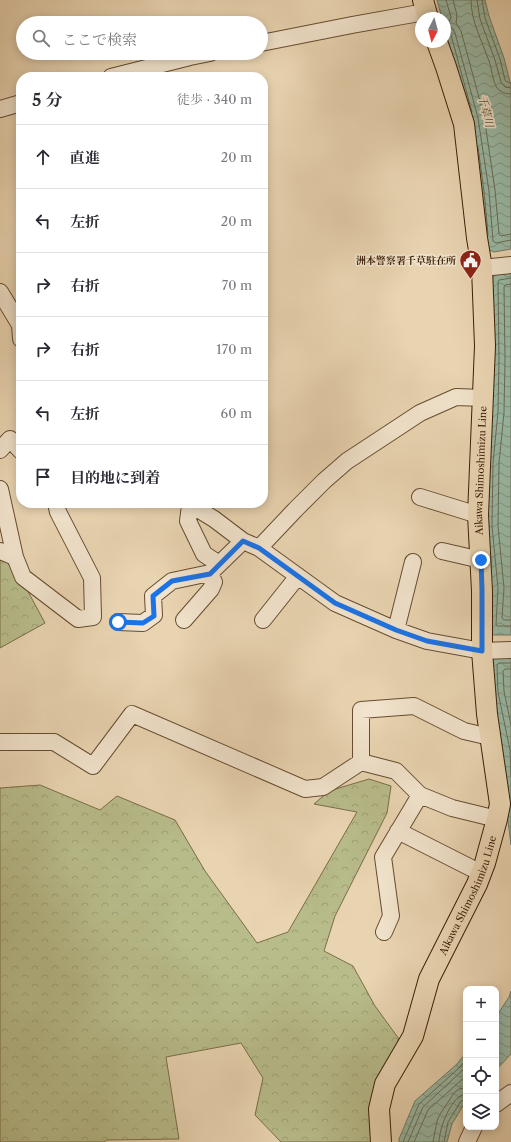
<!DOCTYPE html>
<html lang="ja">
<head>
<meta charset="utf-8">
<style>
  body { margin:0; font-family:"Libre Caslon Text","Noto Serif JP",serif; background:#f7f7f7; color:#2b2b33 }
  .controls { position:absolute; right:12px; bottom:12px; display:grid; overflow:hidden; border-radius:8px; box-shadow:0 2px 10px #0003 }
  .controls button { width:36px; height:36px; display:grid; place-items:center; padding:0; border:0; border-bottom:1px solid #e1e1e2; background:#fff; color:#2b2b33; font:20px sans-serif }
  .compass { position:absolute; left:415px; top:12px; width:36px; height:36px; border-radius:50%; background:#fff; box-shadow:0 2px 10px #0003; rotate:186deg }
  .stop { position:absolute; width:12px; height:12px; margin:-9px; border:3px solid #1a73e8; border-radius:50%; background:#fff }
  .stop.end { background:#1a73e8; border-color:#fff; box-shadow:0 1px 4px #0008 }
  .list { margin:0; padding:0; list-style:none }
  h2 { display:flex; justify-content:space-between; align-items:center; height:52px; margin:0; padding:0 16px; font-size:17px }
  h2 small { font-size:13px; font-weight:400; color:#7c7c81 }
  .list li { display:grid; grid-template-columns:26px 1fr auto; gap:12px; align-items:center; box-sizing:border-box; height:64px; padding:0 16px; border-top:1px solid #e1e1e2 }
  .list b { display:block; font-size:15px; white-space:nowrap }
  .list em { font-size:13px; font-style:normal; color:#7c7c81 }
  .icon { flex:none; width:22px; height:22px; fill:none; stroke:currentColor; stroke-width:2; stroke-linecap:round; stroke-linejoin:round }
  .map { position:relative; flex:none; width:511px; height:1142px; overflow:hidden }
  .search { position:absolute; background:#fff; box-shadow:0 2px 10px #0003; left:16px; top:16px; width:252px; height:44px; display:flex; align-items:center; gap:10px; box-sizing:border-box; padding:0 14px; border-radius:22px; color:#7c7c81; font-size:15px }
  .panel { position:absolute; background:#fff; box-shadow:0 2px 10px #0003; left:16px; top:72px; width:252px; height:436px; border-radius:16px }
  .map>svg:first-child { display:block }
</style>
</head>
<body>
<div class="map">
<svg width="511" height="1142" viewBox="0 0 511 1142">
  <defs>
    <pattern id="forest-crowns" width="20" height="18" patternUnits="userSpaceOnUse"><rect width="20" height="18" fill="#b8bc8b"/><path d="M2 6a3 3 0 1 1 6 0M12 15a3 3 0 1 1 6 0" fill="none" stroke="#9fa176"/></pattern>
    <pattern id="water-waves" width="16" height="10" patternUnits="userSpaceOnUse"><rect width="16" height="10" fill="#99b9a6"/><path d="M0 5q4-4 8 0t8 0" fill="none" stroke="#7e9685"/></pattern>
  </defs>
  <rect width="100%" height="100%" fill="#e9d4b1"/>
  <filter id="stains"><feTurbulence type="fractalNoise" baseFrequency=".005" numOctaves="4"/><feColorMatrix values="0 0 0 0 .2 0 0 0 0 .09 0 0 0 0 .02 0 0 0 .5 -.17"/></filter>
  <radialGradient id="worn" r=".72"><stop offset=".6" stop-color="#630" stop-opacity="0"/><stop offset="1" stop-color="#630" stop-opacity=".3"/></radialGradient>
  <path fill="url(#forest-crowns)" stroke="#796e48" d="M0,557l11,3 34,63 -45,25z
    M369,779l22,7 -4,27 -52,103 -11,35 29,15 22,40 24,33 -27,69v34h-91l-26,-27 8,-37 -22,-35 -75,14 13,82 -72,1 -3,2h-104v-354l40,-3 60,25 17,-14 58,24 30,51 52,72 31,-11 69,-120 -43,-8 15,-13z"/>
  <path fill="url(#water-waves)" stroke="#737b66" d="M437,0h48l4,16 15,42 7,28v163l-17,3 -9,-4 -15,-129 -25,-90v-11h-3z
    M511,269v366h-25l-3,-109 5,-249 5,-5z
    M494,654h17v191l-23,-184z
    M511,991v63l-15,16v-53l13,-20z
    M466,1053v48l-14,23 -5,18h-48v-3l16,-38 42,-37z"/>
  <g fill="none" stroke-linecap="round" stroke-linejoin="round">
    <path stroke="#6a6c56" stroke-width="1" d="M446,0l5,17 -3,8 5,4 2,4 23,85 11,73 4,50 3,2 15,-3
      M453,0l4,15 -1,8 5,8 23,85 11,74 4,44 2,2 10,-2
      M471,0c0,21 11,41 18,61 3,8 3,19 8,27 4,4 8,6 14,6
      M477,0l3,19 15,41 6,22 4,5 6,1
      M482,0l3,18 15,41 5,21 2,2 4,1
      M445,31l4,1 2,3 21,77
      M478,147l6,44 4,43
      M511,278l-12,2 -1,2 1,77 -1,53 -5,51 -1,63 6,62 -2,37 1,1h14
      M511,284l-6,1 -1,2 1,72 -1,54 -5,50 -1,63 6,62 -2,30 2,2h7
      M511,663h-12l-2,2 1,27 12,58 1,27
      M511,669h-6l-2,2 1,20 7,34
      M403,1142l16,-38 41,-37 6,-7
      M408,1142l15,-35 43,-40
      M414,1142l14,-32 38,-34
      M433,1142l4,-21 2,-5 15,-23 5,-4 7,-1
      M439,1142c0,-13 12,-47 27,-48
      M444,1142l4,-20 13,-21 5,-1"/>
    <defs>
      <path id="minor" d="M261,43l91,-18 73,-13
        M111,77l79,-20 20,-4
        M0,109l21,-6
        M482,268l29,-3
        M0,292l20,33 1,14
        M0,450l10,-11 11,12
        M0,489l15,68 8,20 55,42 15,-2 -1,-39 -34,-66 -2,-9
        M420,497l58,18
        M188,503l26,16 29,22 16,7 76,55 61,27 31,11 55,10 29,-1
        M190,505l-2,16 16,33 15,10
        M259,548l36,-38 29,-29 23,-20 73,-48 36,-16 27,1
        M0,551l15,6
        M442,551l39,9
        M184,620l27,-31 3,-7 -4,-9
        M263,620l35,-44
        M118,622l25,1 11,-8 -1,-19 19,-15 38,-8 33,-32
        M396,630l17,-68
        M0,742h54l39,24 39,-52 173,75 18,-2 38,-25 35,9 24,24 32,13 45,11
        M361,762v-52l53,-4 50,25 26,6
        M398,831l83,42
        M384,932l7,-16 -8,-59 37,-62
        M496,1104l15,-11
        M467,1142l7,-15"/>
      <g id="major">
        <path d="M423,0l5,18"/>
        <path id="s1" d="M381,1142l-2,-33 6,-25 28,-48 16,-57 48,-95 8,-21 12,-44 3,-15 -13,-90 -5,-63v-60l-4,-76 7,-169 -3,-78 -5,-30 -13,-114 -18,-57 -9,-25"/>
      </g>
    </defs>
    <use href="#minor" stroke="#664c31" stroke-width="18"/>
    <use href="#major" stroke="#3a1f06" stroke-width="22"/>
    <use href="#minor" stroke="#f1e3cc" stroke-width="16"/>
    <use href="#major" stroke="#e9d4b1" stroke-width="20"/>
  </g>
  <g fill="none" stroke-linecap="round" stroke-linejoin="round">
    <path stroke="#1a73e8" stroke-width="5" d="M118,622l25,1 11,-7 -1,-20 19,-15 38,-7 33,-33 16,7 76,55 61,27 31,11 55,10v-61l-1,-30"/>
  </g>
  <defs>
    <symbol id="civic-pin" viewBox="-11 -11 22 30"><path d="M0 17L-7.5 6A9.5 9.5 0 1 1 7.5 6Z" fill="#8f2418" stroke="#f1e3cc"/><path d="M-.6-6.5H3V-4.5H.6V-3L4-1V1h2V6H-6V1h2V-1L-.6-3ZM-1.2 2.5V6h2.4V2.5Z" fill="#fff"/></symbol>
  </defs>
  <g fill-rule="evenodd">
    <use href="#civic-pin" x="458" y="248" width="25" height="34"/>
  </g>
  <g text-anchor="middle" stroke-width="3.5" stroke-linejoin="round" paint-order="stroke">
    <g font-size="10" font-weight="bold" fill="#3a1f06" stroke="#f1e3cc" text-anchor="end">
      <text x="456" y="264">洲本警察署千草駐在所</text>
    </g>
    <g font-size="10" fill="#3a1f06" stroke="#f1e3cc">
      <text dy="4" stroke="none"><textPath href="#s1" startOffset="698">Aikawa Shimoshimizu Line</textPath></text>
      <text dy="4" stroke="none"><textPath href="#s1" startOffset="266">Aikawa Shimoshimizu Line</textPath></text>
    </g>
    <g font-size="11" font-style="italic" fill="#564d36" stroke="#f1e3cc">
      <text transform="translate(486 111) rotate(76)" y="4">千草川</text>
    </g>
  </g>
  <rect width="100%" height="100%" filter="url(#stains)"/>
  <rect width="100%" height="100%" fill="url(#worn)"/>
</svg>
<div class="controls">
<button>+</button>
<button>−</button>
<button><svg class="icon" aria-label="locate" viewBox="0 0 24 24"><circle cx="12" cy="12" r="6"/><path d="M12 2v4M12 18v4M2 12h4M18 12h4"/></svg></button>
<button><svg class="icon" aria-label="layers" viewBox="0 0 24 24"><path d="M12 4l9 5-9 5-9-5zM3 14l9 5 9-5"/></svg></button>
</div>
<svg class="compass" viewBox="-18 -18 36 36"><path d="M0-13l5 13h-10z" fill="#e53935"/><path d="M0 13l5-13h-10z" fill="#7c7c81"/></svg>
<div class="stop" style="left:118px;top:622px"></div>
<div class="stop end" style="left:481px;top:560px"></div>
<div class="search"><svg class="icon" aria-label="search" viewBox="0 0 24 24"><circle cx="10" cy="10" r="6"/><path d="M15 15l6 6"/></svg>ここで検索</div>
<section class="panel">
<h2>5 分<small>徒歩 · 340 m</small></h2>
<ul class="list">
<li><svg class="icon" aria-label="ahead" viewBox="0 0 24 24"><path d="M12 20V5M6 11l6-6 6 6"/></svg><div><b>直進</b></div><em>20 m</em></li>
<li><svg class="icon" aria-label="left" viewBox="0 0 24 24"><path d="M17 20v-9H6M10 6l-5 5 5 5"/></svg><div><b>左折</b></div><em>20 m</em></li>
<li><svg class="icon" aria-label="right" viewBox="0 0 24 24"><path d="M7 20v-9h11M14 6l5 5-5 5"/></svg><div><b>右折</b></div><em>70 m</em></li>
<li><svg class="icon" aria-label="right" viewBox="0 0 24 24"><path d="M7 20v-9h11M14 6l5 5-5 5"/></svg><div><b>右折</b></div><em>170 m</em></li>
<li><svg class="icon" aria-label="left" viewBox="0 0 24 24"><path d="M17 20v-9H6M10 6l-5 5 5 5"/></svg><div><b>左折</b></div><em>60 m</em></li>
<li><svg class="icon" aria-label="arrive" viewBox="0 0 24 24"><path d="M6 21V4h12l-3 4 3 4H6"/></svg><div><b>目的地に到着</b></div></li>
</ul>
</section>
</div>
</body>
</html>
